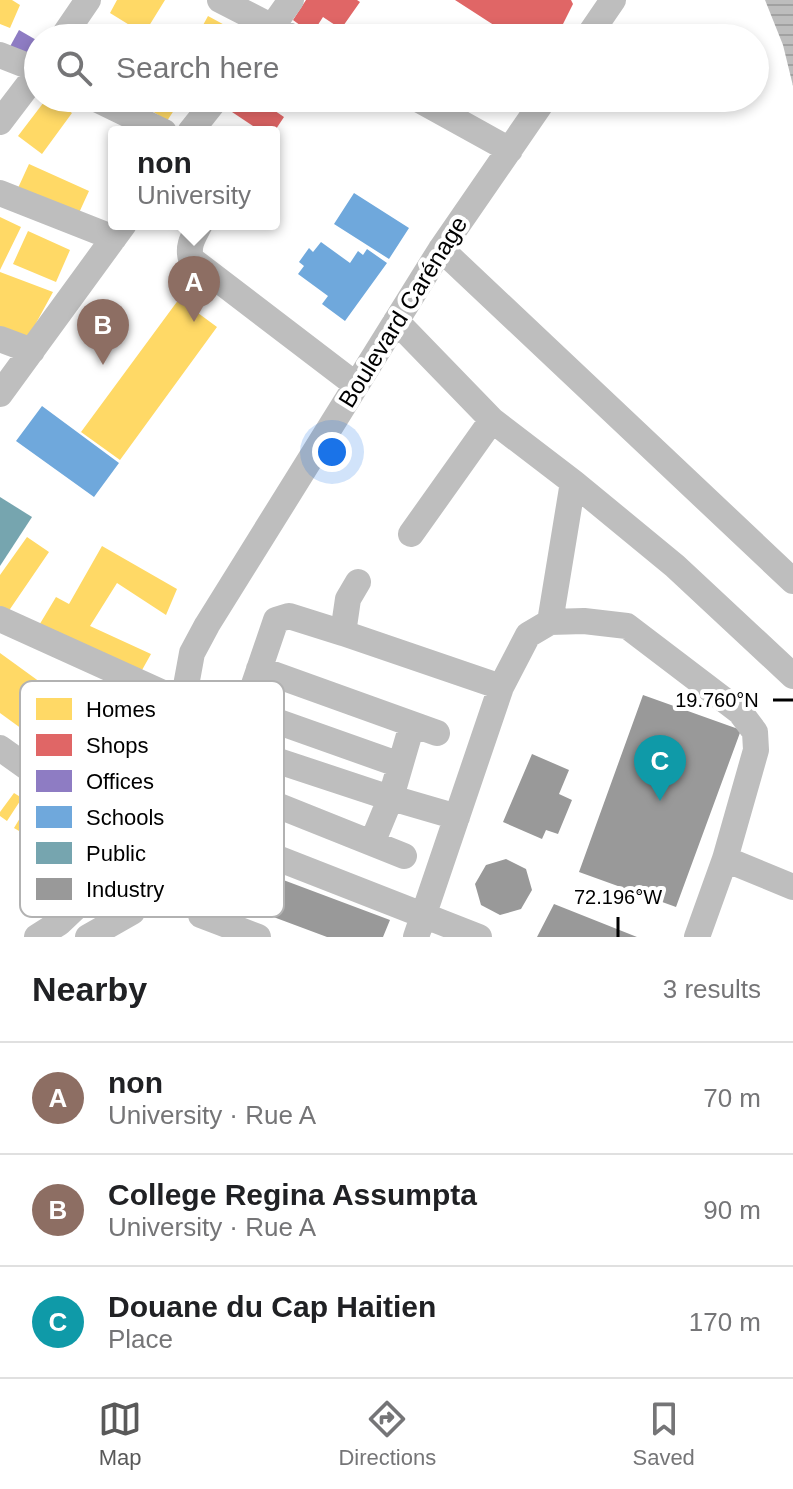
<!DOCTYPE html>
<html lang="en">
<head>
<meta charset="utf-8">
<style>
  body { margin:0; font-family:Arial,sans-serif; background:#f2f2f2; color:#202124 }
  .you { position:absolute; left:332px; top:452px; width:28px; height:28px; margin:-20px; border:6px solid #fff; border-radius:50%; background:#1a73e8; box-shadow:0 0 0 12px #1a73e833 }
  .badge { display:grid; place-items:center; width:52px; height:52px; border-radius:50%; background:#595959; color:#fff; font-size:26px; font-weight:700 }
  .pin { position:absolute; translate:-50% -66px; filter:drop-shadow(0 2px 4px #0008) }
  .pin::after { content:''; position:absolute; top:42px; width:28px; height:24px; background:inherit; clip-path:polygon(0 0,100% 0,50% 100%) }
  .popup { position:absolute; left:108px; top:126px; width:172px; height:104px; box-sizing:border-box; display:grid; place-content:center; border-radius:8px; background:#fff; filter:drop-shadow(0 2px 6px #0005); font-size:26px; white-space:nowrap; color:#757577 }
  .popup b { font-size:30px; color:#202124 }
  .popup::after { content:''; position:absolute; left:50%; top:100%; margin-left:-16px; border:16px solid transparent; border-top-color:#fff }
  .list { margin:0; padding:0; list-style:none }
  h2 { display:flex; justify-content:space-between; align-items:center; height:104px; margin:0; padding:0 32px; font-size:34px }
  h2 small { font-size:26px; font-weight:400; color:#757577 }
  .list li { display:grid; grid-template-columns:52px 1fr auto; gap:24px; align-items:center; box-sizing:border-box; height:112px; padding:0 32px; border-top:2px solid #e0e0e0 }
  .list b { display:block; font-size:30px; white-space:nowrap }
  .list p { margin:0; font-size:26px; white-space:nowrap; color:#757577 }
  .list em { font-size:26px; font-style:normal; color:#757577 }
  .icon { flex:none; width:44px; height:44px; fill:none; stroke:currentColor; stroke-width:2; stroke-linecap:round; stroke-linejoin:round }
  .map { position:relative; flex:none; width:793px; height:937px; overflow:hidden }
  .search { position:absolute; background:#fff; box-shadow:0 4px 12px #0003; left:24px; right:24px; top:24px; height:88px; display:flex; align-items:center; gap:20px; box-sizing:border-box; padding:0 28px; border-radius:44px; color:#757577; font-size:30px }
  .sheet { height:440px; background:#fff }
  nav { display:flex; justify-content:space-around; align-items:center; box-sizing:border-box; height:112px; border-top:2px solid #e0e0e0; background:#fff; font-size:22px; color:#757577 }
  nav a { display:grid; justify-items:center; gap:4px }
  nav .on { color:#595959 }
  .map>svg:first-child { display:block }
</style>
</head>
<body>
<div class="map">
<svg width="793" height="937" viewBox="0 0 793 937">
  <defs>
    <pattern id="water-rules" width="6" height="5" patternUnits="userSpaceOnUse" patternTransform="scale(2)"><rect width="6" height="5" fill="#bdbdbd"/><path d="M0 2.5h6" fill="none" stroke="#a1a1a1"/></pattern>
  </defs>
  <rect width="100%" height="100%" fill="#fff"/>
  <path fill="url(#water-rules)" d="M765,0h28v86l-10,-41z"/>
  <path fill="#ffd966" d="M0,0h12l8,5 -10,23 -10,-4z
    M117,0h48l-21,34 -34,-21z
    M208,16l35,19 -2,3h-45z
    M90,27l26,11h-34z
    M47,98h4l21,15 -30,41 -24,-18z
    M137,98h45l-15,23 -31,-21z
    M29,164l60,27 -11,24 -60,-27z
    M0,217l21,10 -21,43z
    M28,231l42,19 -14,32 -43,-18z
    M0,272l53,20 -30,55 -23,-9z
    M179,299l38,28 -97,133 -39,-28z
    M27,537l22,15 -41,60 -8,-6v-31z
    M102,546l75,43 -11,26 -49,-32 -27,43 61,28 -14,25 -102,-47 21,-35 13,7z
    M0,653l51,37 -29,39 -22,-16z
    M53,699l57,41 -24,33 -58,-41z
    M14,793l8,5 -15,23 -7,-5v-4z
    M26,808l32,19 -12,20 -32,-19z"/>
  <path fill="#e06666" d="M306,0h51l3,2 -19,27 -18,-12 -11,17 -19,-14z
    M455,0h116l2,4 -12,24 -10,10h-37z
    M237,98h19l28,19 -10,15h-12l-33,-22z"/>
  <path fill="#8e7cc3" d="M19,30l19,11v18l-31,-7z"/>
  <path fill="#6fa8dc" d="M354,193l55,35 -20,31 -55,-35z
    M321,242l29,21 8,-12 5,4 4,-6 20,14 -42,58 -23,-17 6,-8 -30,-22 6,-8 -5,-4 10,-14 4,4z
    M42,406l77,57 -25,34 -78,-56z"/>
  <path fill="#76a5af" d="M0,497l32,20 -32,49z"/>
  <path fill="#999" d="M643,695l98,35 -65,177 -97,-35z
    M532,754l37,16 -10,24 13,6 -14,34 -12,-4 -4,9 -39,-17z
    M185,835l18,6 -22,60 -18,-7z
    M506,859l20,10 6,21 -11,19 -21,6 -19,-10 -6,-21 11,-19z
    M230,860l160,60 -7,17h-56l-110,-41z
    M554,904l83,33h-100z"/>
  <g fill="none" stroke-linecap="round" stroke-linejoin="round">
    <path stroke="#bebebe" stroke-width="26" d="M220,0l74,38
      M62,38l26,-38
      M264,38l27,-38
      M587,38l26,-38
      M0,55l38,15
      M94,98l70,34
      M416,98l94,52
      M0,122l38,-50
      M190,132l27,-34
      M0,193l114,45
      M200,224c-6,12 -13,21 -9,35l165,126
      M441,249l352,332
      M396,321l96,99 81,62 102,84 118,110
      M0,339l32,12
      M0,394l124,-170
      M411,534l81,-114
      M358,582l-10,17 -5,34 158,54
      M0,619l183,83
      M550,622l23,-140
      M343,633l-54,-17 -13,4 -43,126 145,48 79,23
      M259,669l178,64
      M245,710l155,55
      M233,746c-6,11 -20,27 -9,38l180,72
      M0,748l133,95
      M152,809l327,128
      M217,835l-19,64 3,16 57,22
      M372,843l19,-46 21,-72
      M725,859l68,28
      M37,937l22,-14 58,-55 35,-59 19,-58 12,-49 9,-49 15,-28 234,-376 104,-151
      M88,937l44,-25c4,-16 -8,-30 -15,-44
      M416,937l85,-250 27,-52 22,-13 34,-1 43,5 113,86 15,20 1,18 -31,109 -28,78"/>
  </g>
  <path fill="none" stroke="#000" stroke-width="3" d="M773,700h20M618,917v20"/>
  <g text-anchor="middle" stroke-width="8" stroke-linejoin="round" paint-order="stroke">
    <g font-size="24" fill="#000" stroke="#fff">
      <text transform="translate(403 312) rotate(-58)" y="8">Boulevard Carénage</text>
    </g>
  </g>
  <rect x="20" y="681" width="264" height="236" rx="12" fill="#fff" stroke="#b2b2b2" stroke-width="2"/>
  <rect x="36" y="698" width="36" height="22" fill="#ffd966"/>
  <rect x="36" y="734" width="36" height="22" fill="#e06666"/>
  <rect x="36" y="770" width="36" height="22" fill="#8e7cc3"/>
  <rect x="36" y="806" width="36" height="22" fill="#6fa8dc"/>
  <rect x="36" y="842" width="36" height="22" fill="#76a5af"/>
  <rect x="36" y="878" width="36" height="22" fill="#999"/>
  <g font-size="22" fill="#000">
    <text x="86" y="717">Homes</text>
    <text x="86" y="753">Shops</text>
    <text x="86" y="789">Offices</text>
    <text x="86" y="825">Schools</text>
    <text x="86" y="861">Public</text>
    <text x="86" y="897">Industry</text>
  </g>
  <g font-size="20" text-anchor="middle" fill="#000" stroke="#fff" stroke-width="8" stroke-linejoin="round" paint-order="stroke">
    <text x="717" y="707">19.760°N</text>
    <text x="618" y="904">72.196°W</text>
  </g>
</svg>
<div class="you"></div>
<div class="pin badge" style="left:194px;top:322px;background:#8d6e63">A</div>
<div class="popup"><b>non</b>University</div>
<div class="pin badge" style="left:103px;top:365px;background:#8d6e63">B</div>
<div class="pin badge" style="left:660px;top:801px;background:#0f9aa8">C</div>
<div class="search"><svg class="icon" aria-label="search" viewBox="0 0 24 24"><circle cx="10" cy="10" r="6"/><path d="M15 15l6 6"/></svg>Search here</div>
</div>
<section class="sheet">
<h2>Nearby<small>3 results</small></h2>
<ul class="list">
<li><span class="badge" style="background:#8d6e63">A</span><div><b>non</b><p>University · Rue A</p></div><em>70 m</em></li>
<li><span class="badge" style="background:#8d6e63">B</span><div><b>College Regina Assumpta</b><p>University · Rue A</p></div><em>90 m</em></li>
<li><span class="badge" style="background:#0f9aa8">C</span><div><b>Douane du Cap Haitien</b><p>Place</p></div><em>170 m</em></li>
</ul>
</section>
<nav>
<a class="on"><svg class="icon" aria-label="map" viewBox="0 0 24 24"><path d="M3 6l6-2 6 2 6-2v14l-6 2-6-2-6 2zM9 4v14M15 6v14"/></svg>Map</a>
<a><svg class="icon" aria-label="directions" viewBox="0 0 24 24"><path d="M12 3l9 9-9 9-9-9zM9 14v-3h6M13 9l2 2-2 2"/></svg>Directions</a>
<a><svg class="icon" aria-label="saved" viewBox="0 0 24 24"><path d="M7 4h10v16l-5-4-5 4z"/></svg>Saved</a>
</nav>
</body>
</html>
